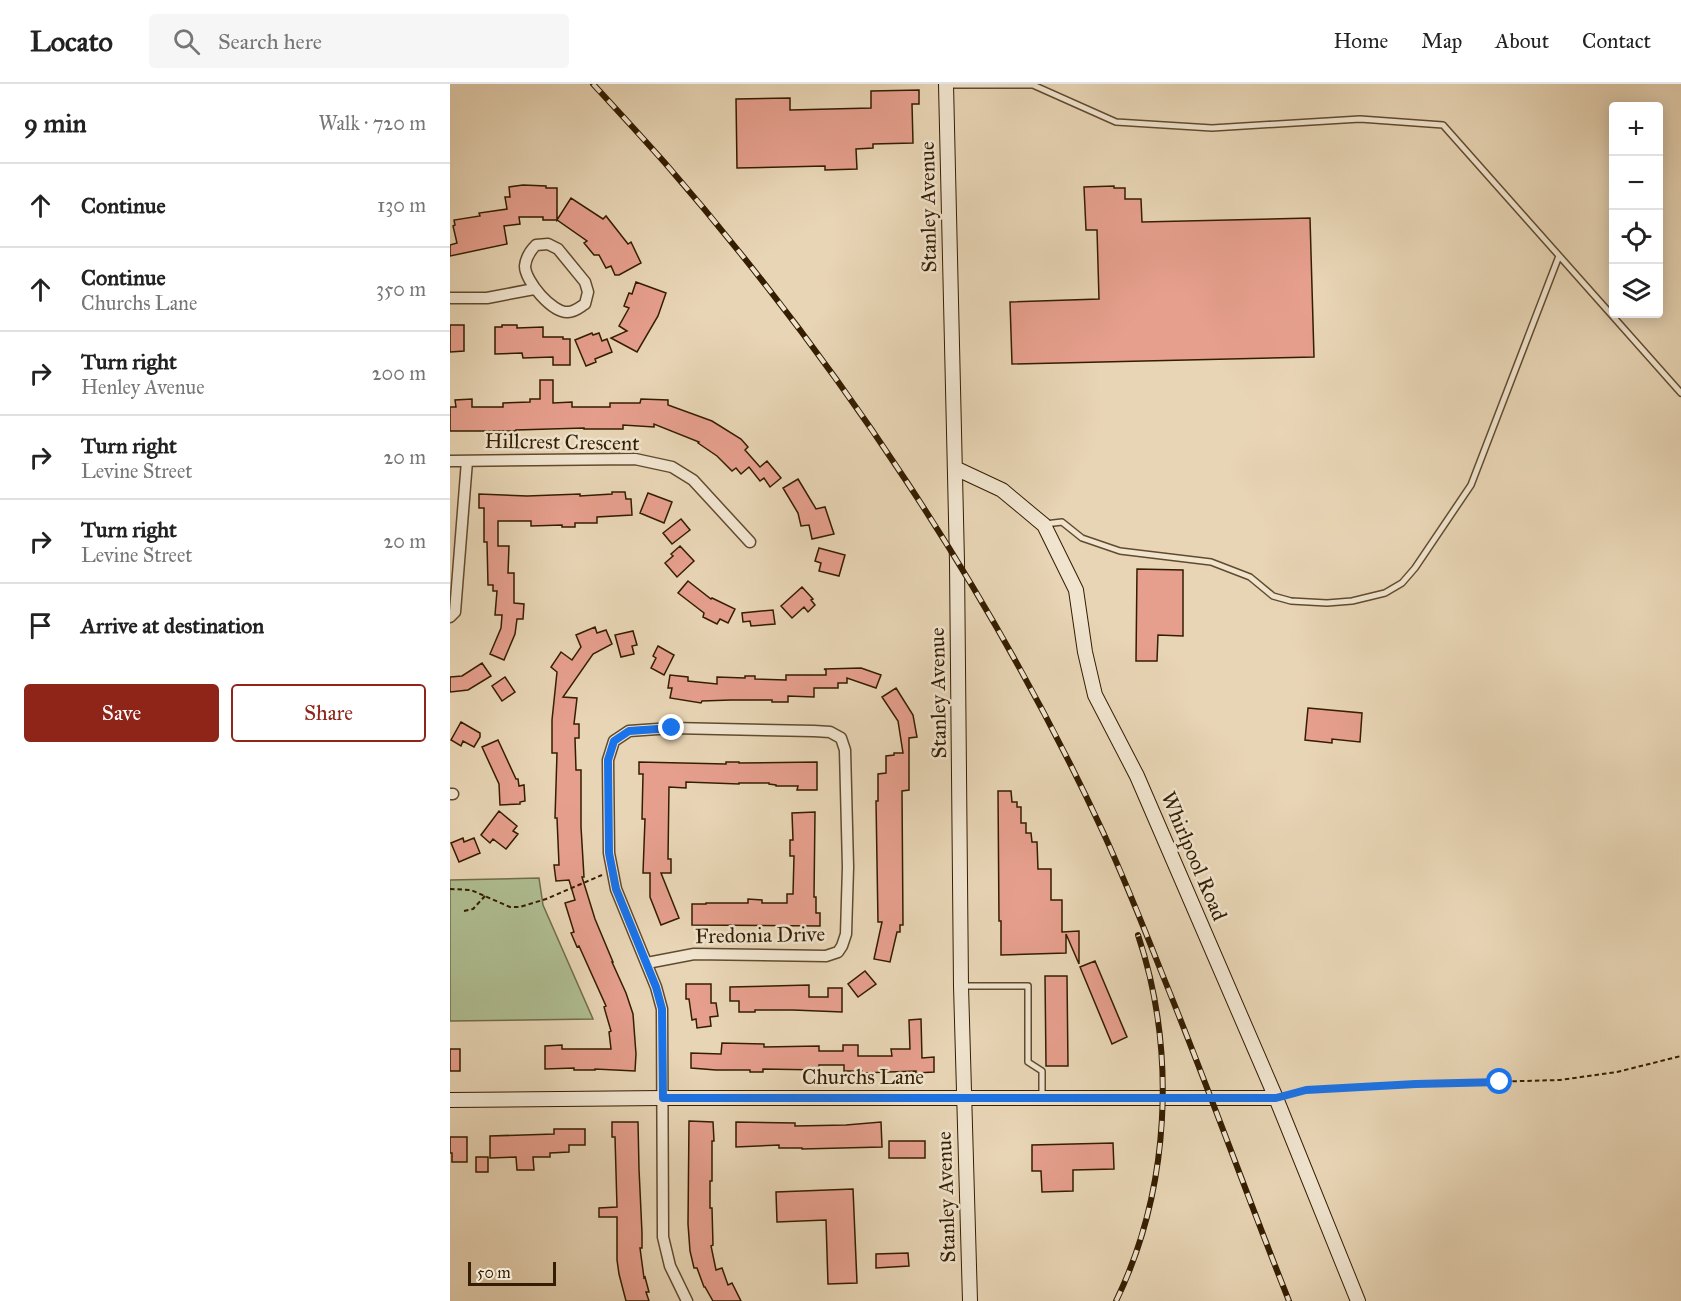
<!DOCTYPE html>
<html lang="en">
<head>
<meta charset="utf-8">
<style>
  body { margin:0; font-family:"IM FELL Great Primer",serif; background:#f6f6f6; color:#222 }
  .controls { position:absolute; right:18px; top:18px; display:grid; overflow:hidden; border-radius:6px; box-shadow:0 3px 15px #0003 }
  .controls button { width:54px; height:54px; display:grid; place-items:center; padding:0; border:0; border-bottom:2px solid #e0e0e0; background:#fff; color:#222; font:30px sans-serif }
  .scale { position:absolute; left:18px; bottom:15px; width:88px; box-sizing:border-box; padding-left:6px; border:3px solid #341d00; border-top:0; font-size:16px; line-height:21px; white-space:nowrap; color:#341d00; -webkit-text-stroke:4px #f0e4cf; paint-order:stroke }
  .stop { position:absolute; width:18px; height:18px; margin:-14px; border:4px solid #1a73e8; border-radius:50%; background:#fff }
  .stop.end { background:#1a73e8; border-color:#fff; box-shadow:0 2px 6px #0008 }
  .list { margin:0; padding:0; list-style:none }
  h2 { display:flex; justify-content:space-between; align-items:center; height:78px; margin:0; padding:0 24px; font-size:26px }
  h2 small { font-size:20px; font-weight:400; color:#767676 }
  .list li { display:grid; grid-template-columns:39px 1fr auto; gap:18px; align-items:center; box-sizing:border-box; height:84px; padding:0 24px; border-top:2px solid #e0e0e0 }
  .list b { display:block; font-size:22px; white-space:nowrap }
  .list p { margin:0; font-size:20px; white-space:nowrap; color:#767676 }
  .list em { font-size:20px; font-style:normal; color:#767676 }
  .actions { display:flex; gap:12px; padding:18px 24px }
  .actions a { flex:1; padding:14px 0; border:2px solid #8f2418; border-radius:6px; text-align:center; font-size:21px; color:#8f2418 }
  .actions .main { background:#8f2418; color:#fff }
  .icon { flex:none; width:33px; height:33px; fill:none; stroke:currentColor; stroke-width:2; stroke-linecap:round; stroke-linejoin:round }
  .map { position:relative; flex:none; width:1231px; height:1217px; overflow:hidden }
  header { display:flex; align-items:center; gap:36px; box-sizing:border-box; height:84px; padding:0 30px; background:#fff; border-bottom:2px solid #e0e0e0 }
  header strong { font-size:28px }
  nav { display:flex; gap:33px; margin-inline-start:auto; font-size:21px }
  .search { width:420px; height:54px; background:#f6f6f6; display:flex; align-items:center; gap:15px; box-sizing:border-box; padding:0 21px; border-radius:6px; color:#767676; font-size:22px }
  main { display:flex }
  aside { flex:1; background:#fff }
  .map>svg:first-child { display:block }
</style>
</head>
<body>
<header>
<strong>Locato</strong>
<div class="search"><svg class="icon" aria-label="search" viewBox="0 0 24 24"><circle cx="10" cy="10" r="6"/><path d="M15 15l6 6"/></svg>Search here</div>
<nav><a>Home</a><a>Map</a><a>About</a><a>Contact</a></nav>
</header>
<main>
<aside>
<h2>9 min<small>Walk · 720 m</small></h2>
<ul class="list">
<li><svg class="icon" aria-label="ahead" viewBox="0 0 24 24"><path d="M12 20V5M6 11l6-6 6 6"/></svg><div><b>Continue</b></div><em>130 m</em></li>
<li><svg class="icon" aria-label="ahead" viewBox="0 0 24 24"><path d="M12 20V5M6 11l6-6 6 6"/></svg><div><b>Continue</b><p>Churchs Lane</p></div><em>350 m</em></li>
<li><svg class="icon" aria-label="right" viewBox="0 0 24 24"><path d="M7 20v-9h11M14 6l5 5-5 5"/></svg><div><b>Turn right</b><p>Henley Avenue</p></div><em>200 m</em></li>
<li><svg class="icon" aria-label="right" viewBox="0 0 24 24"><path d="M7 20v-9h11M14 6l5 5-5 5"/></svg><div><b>Turn right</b><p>Levine Street</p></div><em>20 m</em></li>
<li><svg class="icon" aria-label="right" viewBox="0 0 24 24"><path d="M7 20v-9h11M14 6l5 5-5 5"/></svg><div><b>Turn right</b><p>Levine Street</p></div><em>20 m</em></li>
<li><svg class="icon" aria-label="arrive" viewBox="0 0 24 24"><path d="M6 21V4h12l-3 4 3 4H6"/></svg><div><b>Arrive at destination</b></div></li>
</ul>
<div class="actions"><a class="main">Save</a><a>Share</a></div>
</aside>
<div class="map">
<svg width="1231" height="1217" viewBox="0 0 1231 1217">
  <rect width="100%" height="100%" fill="#e8d5b5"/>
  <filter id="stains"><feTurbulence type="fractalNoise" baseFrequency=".00333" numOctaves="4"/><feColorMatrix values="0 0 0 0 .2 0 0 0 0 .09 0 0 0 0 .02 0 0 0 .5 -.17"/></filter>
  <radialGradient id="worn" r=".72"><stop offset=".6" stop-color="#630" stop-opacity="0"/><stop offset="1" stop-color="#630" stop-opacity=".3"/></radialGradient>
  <path fill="#afbe92" stroke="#726e49" stroke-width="1.5" d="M89,794l4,27 50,114 -143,2v-141z"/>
  <path fill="#e69f8d" stroke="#341d00" stroke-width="1.5" d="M469,6v14h-7l1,39 -40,1v4l-17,1 1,20 -32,1v-4l-88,2 -1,-69 54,-1v12l81,-2v-17z
    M73,101l23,1v2h11v32l14,-22 32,21 3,-3 22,28 3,-2 10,21 -22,12h-4l-4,-9 -5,2 -7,-13h-5l-10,-12 3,-2 -30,-21h-14v-3h-24l1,7 -16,2 3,18 -57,12v-11l7,-2 -4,-17 2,-1 -1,-5 26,-4 -1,-3 28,-4 -2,-12h5l-1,-10z
    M664,102v2h11v11h16l1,23 168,-4 4,139 -302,7 -2,-62 89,-3 -2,-69h-11l-2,-43z
    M186,198l30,11 -8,23 -21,36 -26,-14 16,-7 -8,-5 10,-18 -5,-2 5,-13 3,1z
    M0,241h14v26l-14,1z
    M52,241h15v3l26,-1v10h20v2h7v26h-17v-8l-30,1 -1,-5 -27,1v-27h7z
    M142,249l1,2 6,-2 3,8 5,-2 5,13 -17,7 1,3 -10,4 -11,-26z
    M90,296h13v23l19,-1v5h38v-4h30l1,-4 27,1v5l44,16 29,18 7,8 -3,3 15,17 7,-6 14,17 -11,9 -6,-9 -4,3 -11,-14 -8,7 -5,-6 -4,3 -15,-15 -19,-13 1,-1 -45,-18v3l-31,-2v4h-39v-1l-68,2v1h-66v-24h6l-1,-7 17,-1v8h31v-4l27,-1v-3h10z
    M348,395l18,30 9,-2 9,27 -22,5 -3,-14 -8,1 -3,-13 -15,-25z
    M162,408h13l1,7h5l1,16 -35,2v6h-22v4h-13v-2l-31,1v-5h-33v25h11l-1,27h6v30l10,1 -1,15h-6l-2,15 -11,26 -14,-6 11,-26 1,-13h-7l2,-24h-4v-6h-5l-1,-43h-3v-34h-5v-14l48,2 53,-2v2l32,-2z
    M198,409l24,9 -8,21 -24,-10z
    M231,435l9,11 -18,14 -9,-11z
    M230,462l14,15 -17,16 -12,-14 8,-7 -2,-2z
    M369,464l26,7 -6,21 -20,-5 2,-8 -6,-2z
    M687,485l46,1v66l-25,-1 -1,26h-21z
    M238,497l23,18 1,-1 23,11 -7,14 -8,-4 -3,5 -14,-7 1,-4 -26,-20z
    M352,503l11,12 -2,1 4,5 -7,7 -4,-5 -12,11 -11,-12z
    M323,526l2,14 -24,2 -1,-5 -7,1 -1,-9z
    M145,543l2,6 9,-3 6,14 -19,10 -30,43 14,1 -3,26h5v14h-4l1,32h5v57l3,50h-2l13,42 18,43h-1l14,31 7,21 3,40 -1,17 -40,-2v1h-21v-2l-29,1v-23l17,-1v4h49l-2,-17 2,-1 -7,-24 2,-1 -27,-60 -2,1 -6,-14 3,-1 -9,-29 10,-3 -6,-20 -13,1 -2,-16h5l-2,-47h-2l2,-65h-5v-33l5,-48 -6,-5 10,-15 11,8 9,-13 -5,-12z
    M183,547l4,14 -5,1 2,8 -13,3 -6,-22z
    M208,562l16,9 -10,20 -13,-7 5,-10 -3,-2z
    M32,579l9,13 -23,14 -18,2v-15l12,-1z
    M411,584l20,7 -5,13 -29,-10v5h-9v5h-24v9l-26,-1v6h-16v-2h-41l-29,1 -1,2 -31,-5 2,-10h-4l2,-13 18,2v4l29,3v-7l28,1v-2h10v3l31,1v-5h40v-5l-2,-1z
    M55,593l10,15 -13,9 -10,-15z
    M446,604l17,27 4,22 -8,1v52l-7,1 1,134h-3v7h-3l-7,30 -16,-3 8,-37h-4l-2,-121h2v-27l8,-1v-17l8,-1v-2h9l-5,-32 -16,-24z
    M858,624l54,5 -2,29 -28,-3v4l-27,-3z
    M11,638l19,11v4l-6,10 -11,-6 -2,5 -10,-6z
    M48,656l18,39h2l1,7 5,-1 1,16 -5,1v2l-20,1 -1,-21 -17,-37z
    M189,678l87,2v-2h13v1l78,-1v28h-20l1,-4h-22v-1l-7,-1v-1h-30v1l-53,-2v6l-17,-1 -1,72h3v14h-10l18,45 -18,7 -11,-28v-24h-7l2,-54h-3l1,-45h-4z
    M548,707h13l1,11h5v5h4v16h5v10h5l1,9h5l1,27h13v31h11v32l17,-1v33l-13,-30v19l-65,2v-34h-2z
    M49,727l18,15 -4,5 5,3 -12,15 -13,-10 -3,4 -9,-8z
    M365,728l-1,85h2v16h4v13l-128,-1v-21h14v-1h42v-4l14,1v3h25v-9h6l1,-38h-4v-16h3l-1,-27z
    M13,754l1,4 10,-4 6,15 -21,9 -8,-19z
    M645,877l32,76 -15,7 -32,-77z
    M415,887l11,13 -18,13 -10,-13z
    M595,892h22l1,90h-22z
    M236,900h25v19h5l2,13 -8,1 1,9 -14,2 -1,-9 -4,1 -3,-21h-3z
    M359,901v12h19v-9h14v24l-49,-2h-38v2h-16v-11h-9v-14z
    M471,935l1,39 12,-1v15l-18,1v-2l-54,2v-2h-18v-6h-25v5l-56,-1v3h-13v-2h-34l-25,-2v-15l30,1 1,-11 42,1v3l55,-1v5h24v-6h15v11h34l-1,-7h19l-1,-29z
    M0,965h10v22h-10z
    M239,1037l24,1 1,19h-2v40h-2v27h2l1,37 -2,1 5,24 6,-2 6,17 4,-2 9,18h-28l-8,-14h-1l-7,-19h-3l-4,-17 -2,-27z
    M162,1038h26l1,47 3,64v15h-2l4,30 1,-1 4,15h-3l3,9h-23l-7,-27 -2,-14v-43h-18v-9l18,-1 -2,-70h-3z
    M286,1038l59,1v3l51,-1 35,-3 1,25 -80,2v-1h-23v-3l-43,2z
    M104,1045h31v16h-16v7l-19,1v4h-17l1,13h-17l-1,-13 -26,1v-22l64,-2z
    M0,1053h17v25h-15v-9h-2z
    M439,1057h36v17h-36z
    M663,1059l1,26 -41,1v21l-31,1 -1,-21h-9v-26z
    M26,1073h12v15h-12z
    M403,1105l4,94 -29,1 -2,-64 -49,2 -1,-30z
    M458,1169l1,13 -33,2v-14z"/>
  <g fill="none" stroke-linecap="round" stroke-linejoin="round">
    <defs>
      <path id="lane" d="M498,1h85l83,37 96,6 148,-9 83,6 238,268
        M595,440l17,-2 20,16 38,13 91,11 39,15 23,19 18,5 36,2 25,-2 33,-8 17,-10 13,-15 56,-83 88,-229
        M513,902h65v76l14,9v25"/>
      <path id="street" d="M98,160l10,5 27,33 3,10 -3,12c-5,3 -10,8 -17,8 -16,1 -43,-31 -43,-46 1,-9 5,-15 11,-21z
        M0,214h37l47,-9
        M0,377l185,-2 37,8 21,13 57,62
        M0,533l5,-5 12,-151
        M0,710h3
        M197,879l47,-9 132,2 12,-4 4,-6 4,-12 2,-67 -3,-117 -4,-12 -11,-6 -16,-1 -142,-3 -43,3 -15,10 -6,19 1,93 7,36 40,98 6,22 1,228 7,29 17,35"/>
      <path id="secondary" d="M496,0l11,478 4,424 9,315
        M505,384l47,22 42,35 32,65 9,62 10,43 42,81 139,322 82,203
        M0,1016l213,-2h613"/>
    </defs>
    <use href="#lane" stroke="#614b2d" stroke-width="8"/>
    <use href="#street" stroke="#614b2d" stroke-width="13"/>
    <use href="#secondary" stroke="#341d00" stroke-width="16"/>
    <path stroke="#341d00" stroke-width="2" stroke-dasharray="4.5 3" stroke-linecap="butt" d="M0,805l21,1 39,17h10l26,-8 56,-24
      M14,827l9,-2 12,-13
      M838,1010l19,-4 109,-6 144,-4 57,-8 64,-16"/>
    <use href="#lane" stroke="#f0e4cf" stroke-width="5"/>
    <use href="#street" stroke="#f0e4cf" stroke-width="10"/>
    <use href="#secondary" stroke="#f0e4cf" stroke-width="14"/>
    <defs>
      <path id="rail" d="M143,0c24,26 48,52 72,79 173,199 327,430 438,669 22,48 41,96 60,144 44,108 83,217 126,325
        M666,1217c54,-111 61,-249 22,-366"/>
    </defs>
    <use href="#rail" stroke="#341d00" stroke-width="6"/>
    <use href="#rail" stroke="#f0e4cf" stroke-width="4" stroke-dasharray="11" stroke-linecap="butt"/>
  </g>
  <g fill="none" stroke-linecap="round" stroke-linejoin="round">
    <path stroke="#1a73e8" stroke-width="8" d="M222,644l-43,3 -15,10 -6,19 1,93 7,36 40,98 6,22 1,89h613l30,-8 110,-6 84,-2"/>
  </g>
  <g text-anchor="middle" stroke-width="5" stroke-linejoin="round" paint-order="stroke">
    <g font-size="21" fill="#341d00" stroke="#f0e4cf">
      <text transform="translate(478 123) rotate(-91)" y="7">Stanley Avenue</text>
      <text transform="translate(112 358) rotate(1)" y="7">Hillcrest Crescent</text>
      <text transform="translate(488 609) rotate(-91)" y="7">Stanley Avenue</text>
      <text transform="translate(744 772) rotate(67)" y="7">Whirlpool Road</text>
      <text transform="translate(310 851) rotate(-1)" y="7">Fredonia Drive</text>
      <text x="413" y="1000">Churchs Lane</text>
      <text transform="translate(496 1113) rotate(-92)" y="7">Stanley Avenue</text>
    </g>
  </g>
  <rect width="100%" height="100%" filter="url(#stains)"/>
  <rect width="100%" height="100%" fill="url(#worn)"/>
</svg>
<div class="controls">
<button>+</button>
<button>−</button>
<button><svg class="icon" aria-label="locate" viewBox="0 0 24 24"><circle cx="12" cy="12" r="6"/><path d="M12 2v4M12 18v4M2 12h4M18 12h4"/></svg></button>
<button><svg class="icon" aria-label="layers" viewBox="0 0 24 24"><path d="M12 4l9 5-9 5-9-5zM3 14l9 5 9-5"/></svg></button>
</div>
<div class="scale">50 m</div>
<div class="stop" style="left:1050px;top:998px"></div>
<div class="stop end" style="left:222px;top:644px"></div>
</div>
</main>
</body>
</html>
